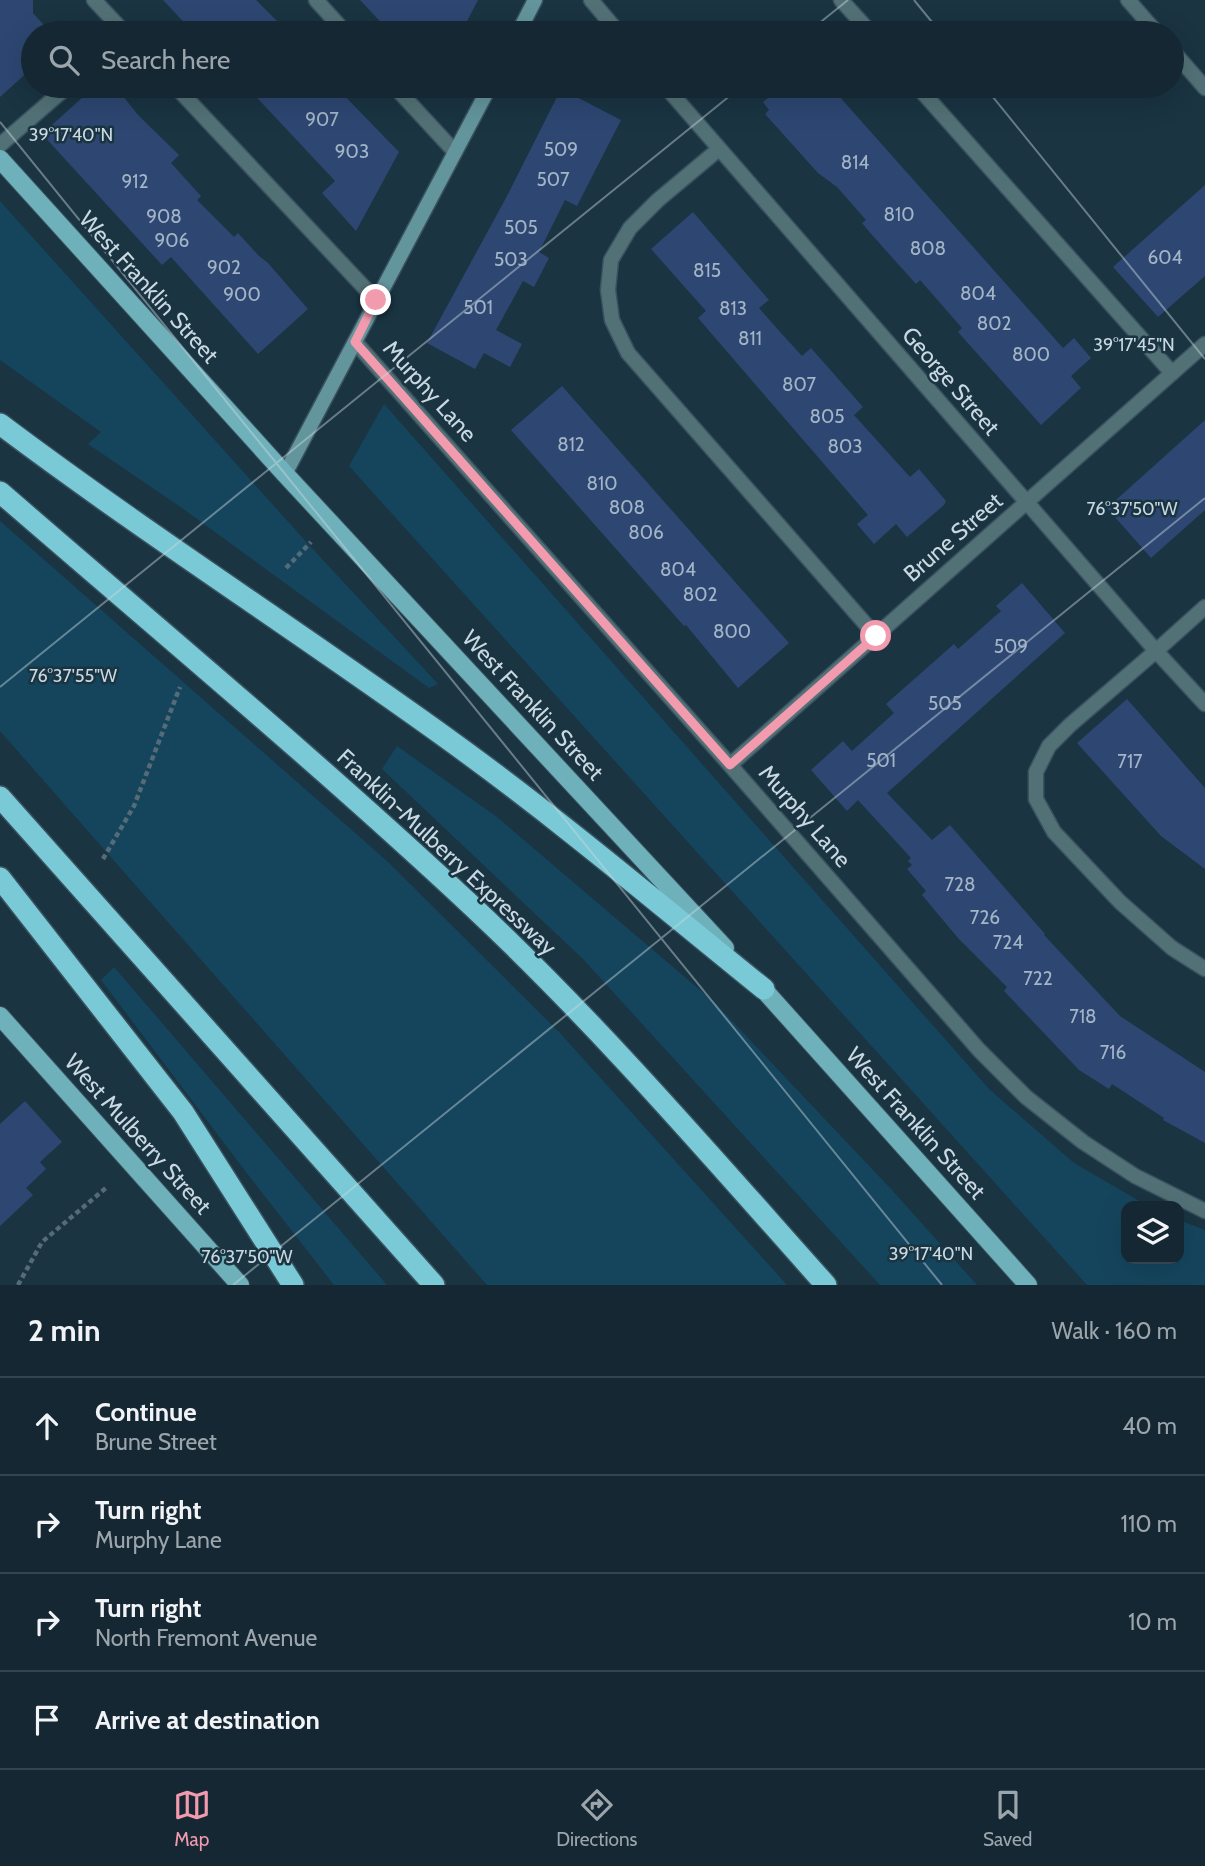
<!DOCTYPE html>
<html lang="en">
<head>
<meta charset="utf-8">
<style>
  body { margin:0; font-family:Cabin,sans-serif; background:#21333e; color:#f1f3f6 }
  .controls { position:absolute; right:21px; bottom:21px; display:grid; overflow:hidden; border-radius:14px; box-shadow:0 7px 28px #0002 }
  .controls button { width:63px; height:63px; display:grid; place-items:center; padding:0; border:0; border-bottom:2px solid #33444d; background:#142732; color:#f1f3f6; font:35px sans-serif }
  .stop { position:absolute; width:21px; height:21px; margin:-16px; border:5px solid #f29aae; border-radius:50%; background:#fff }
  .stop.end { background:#f29aae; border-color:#fff; box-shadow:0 2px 7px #0008 }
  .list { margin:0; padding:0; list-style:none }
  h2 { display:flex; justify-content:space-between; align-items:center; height:91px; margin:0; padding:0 28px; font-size:30px }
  h2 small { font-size:23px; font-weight:400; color:#9da5ac }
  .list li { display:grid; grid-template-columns:46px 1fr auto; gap:21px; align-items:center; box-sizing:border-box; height:98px; padding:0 28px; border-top:2px solid #33444d }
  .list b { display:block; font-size:26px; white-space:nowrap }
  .list p { margin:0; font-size:23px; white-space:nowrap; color:#9da5ac }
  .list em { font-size:23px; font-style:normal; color:#9da5ac }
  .icon { flex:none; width:38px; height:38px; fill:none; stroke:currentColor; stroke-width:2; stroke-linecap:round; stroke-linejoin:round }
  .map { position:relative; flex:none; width:1205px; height:1285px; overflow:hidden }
  .search { position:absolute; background:#142732; box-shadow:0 7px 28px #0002; left:21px; right:21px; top:21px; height:77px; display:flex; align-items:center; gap:18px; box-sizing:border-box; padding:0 24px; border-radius:38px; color:#9da5ac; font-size:26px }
  .sheet { height:483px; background:#142732 }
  nav { display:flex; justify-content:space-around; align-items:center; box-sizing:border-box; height:98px; border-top:2px solid #33444d; background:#142732; font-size:19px; color:#9da5ac }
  nav a { display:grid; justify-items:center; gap:4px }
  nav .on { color:#f29aae }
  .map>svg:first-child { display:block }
</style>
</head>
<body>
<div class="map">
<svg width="1205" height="1285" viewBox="0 0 1205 1285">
  <rect width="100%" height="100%" fill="#1a3442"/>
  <path fill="#15455d" d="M0,201l309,344 129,139 -9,4 -247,-180 -94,-64 13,-12 -101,-72z
    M384,404l606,686 84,73 74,43h-22v53h53v-39l26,10v55h-118l-738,-819z
    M0,521l387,340 173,172 227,252h-300l-487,-554z
    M397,746l100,71 217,185 177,187 86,96h-97l-296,-325 -202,-191z
    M114,967l273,318h-53l-88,-113 -145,-192z"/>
  <path fill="#2d4772" d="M0,0h33v13l18,20h-18v34l-33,30z
    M163,0h93l33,33h-95z
    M360,0h118l-17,33h-70z
    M95,86h20l23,29 41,40 -8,8 30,33 -4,4 37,37 4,-4 21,23 9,7 40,46 -50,45 -87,-97 -9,8 -120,-131z
    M246,86h89l64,66 -43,79 -34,-38 13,-12z
    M758,86h72l233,262 11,-10 17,20 -20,18 10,12 -40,37 -83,-93 4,-4 -42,-48 -4,4 -44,-49 -10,-12 4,-3 -29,-33 -19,-14 -53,-59 4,-4 -6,-8 5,-4z
    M561,89l60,31 -44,86 -12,-6 -26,52 10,6 -15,29 -11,-6 -27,49 26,14 -12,23 -26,-14 -9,16 -48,-26 80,-147z
    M1205,185v91l-47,41 -45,-50z
    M693,212l76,88 -10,8 22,25 21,23 9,-8 52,59 -9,8 56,62 9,-8 27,32 -2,4 -37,32 -11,-13 -22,20 -17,-20 11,-9 -170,-197 8,-7 -55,-62z
    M562,386l227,257 -51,45 -52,-63 -2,1 -173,-196z
    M1205,420v90l-54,48 -44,-50z
    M1022,583l43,50 -178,160 45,47 18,-15 95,109 -1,1 76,81 85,56v71l-42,-23 1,-2 -52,-34 -3,5 -30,-19 -75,-79 3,-4 -49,-49 -36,-43 4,-4 -19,-22 5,-4 -4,-4 3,-3 -53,-58 -11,11 -36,-41 32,-29 9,10 42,-38 -8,-9 68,-60 4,5 43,-38 -5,-5z
    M1127,699l78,89v81l-44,-33 -84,-93z
    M25,1101l37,41 -22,20 6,7 -20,19 7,7 -33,31v-102z"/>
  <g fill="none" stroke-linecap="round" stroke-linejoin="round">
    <defs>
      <path id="lane" d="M94,0l31,33
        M841,0l30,33
        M175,86l201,214
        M917,86l255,287
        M0,145l68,-59
        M719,149l-61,51 -28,28 -19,32 -3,30 4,30 16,33 248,283
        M1205,607l-49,44 -86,74 -21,21 -13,26v27l18,33 66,70 52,46 33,21"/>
      <path id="street" d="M316,0l30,33
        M591,0l28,33
        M1128,0l29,33
        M1172,50l33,38
        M394,86l61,66
        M665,86l491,565 49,53
        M355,342l375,423 249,285 47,47 57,45 52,34 70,35
        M730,765l475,-421"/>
      <path id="secondary" d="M518,33l17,-33
        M285,474l205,-388"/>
      <path id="primary" d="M0,159l285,315 440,474
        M756,981l272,304
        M0,1016l240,269"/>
      <path id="highway" d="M0,424c145,109 298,207 445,313 110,79 214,167 319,252
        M0,492c158,137 319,271 472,414 126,118 239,250 354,379
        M0,797l434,488
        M0,878l183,234 110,173"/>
    </defs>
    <use href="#lane" stroke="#3a525f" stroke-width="17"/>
    <use href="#street" stroke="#3a525f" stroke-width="17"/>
    <use href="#secondary" stroke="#3a525f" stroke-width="17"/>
    <use href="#primary" stroke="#3a525f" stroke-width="20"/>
    <use href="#highway" stroke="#3a525f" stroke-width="24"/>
    <path stroke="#556c78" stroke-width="4.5" stroke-dasharray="5 3.5" stroke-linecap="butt" d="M286,568l25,-26
      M103,859l31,-53 46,-119
      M18,1285l24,-43 65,-55"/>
    <use href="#lane" stroke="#527176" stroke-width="14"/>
    <use href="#street" stroke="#527176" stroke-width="14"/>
    <use href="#secondary" stroke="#63959d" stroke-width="14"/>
    <use href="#primary" stroke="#6fb1bb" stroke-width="18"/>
    <use href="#highway" stroke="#79cad6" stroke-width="21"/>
  </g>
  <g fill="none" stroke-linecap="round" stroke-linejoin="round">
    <path stroke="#f29aae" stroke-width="9" d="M376,300l-21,42 375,423 146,-129"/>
  </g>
  <path fill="none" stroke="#c9d8e1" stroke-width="2" stroke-opacity="0.45" d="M914,0l27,33M807,33l41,-33M984,86l221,273M0,122l942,1163M0,687l742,-601M233,1285l972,-787"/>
  <g text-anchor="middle" stroke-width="5" stroke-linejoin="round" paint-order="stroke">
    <g font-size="19" fill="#a2b4c5">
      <text x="322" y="126">907</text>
      <text x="561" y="156">509</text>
      <text x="352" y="158">903</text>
      <text x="855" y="169">814</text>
      <text x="553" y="186">507</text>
      <text x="135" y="188">912</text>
      <text x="899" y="221">810</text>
      <text x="164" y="223">908</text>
      <text x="521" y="234">505</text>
      <text x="172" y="247">906</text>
      <text x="928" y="255">808</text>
      <text x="1165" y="264">604</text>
      <text x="511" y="266">503</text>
      <text x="224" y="274">902</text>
      <text x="707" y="277">815</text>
      <text x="978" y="300">804</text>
      <text x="242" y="301">900</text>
      <text x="478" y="314">501</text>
      <text x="733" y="315">813</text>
      <text x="994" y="330">802</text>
      <text x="750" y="345">811</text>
      <text x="1031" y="361">800</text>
      <text x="799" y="391">807</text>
      <text x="827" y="423">805</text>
      <text x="571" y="451">812</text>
      <text x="845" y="453">803</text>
      <text x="602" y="490">810</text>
      <text x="627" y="514">808</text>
      <text x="646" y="539">806</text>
      <text x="678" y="576">804</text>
      <text x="700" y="601">802</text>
      <text x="732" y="638">800</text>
      <text x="1011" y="653">509</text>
      <text x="945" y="710">505</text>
      <text x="881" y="767">501</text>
      <text x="1130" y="768">717</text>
      <text x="960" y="891">728</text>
      <text x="985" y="924">726</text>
      <text x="1008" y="949">724</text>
      <text x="1038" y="985">722</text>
      <text x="1083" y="1023">718</text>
      <text x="1113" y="1059">716</text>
    </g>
    <g font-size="23" fill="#c9d8e1" stroke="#1a3442">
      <text transform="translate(149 287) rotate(48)" y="8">West Franklin Street</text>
      <text transform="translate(951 381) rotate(49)" y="8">George Street</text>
      <text transform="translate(430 391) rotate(48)" y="8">Murphy Lane</text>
      <text transform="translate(953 537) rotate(-41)" y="8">Brune Street</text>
      <text transform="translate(533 705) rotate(47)" y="8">West Franklin Street</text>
      <text transform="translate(805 816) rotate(49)" y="8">Murphy Lane</text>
      <text transform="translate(447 852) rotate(43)" y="8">Franklin-Mulberry Expressway</text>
      <text transform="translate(916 1123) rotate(48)" y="8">West Franklin Street</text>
      <text transform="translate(138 1134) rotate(48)" y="8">West Mulberry Street</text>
    </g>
  </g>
  <g font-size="18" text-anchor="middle" fill="#c9d8e1" stroke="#1a3442" stroke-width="5" stroke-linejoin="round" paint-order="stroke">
    <text x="71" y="141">39°17'40"N</text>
    <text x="1134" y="351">39°17'45"N</text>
    <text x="1132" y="515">76°37'50"W</text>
    <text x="73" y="682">76°37'55"W</text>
    <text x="931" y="1260">39°17'40"N</text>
    <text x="247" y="1263">76°37'50"W</text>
  </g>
</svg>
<div class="controls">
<button><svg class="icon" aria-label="layers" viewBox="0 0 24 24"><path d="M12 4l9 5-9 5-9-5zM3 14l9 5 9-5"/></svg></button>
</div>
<div class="stop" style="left:876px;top:636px"></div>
<div class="stop end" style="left:376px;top:300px"></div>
<div class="search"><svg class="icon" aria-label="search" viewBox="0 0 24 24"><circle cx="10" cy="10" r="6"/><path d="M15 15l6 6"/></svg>Search here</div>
</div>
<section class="sheet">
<h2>2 min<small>Walk · 160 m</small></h2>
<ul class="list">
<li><svg class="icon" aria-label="ahead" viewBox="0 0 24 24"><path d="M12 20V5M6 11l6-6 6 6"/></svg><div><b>Continue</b><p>Brune Street</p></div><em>40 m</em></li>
<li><svg class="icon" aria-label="right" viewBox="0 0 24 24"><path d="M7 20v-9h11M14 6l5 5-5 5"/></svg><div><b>Turn right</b><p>Murphy Lane</p></div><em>110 m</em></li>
<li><svg class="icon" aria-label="right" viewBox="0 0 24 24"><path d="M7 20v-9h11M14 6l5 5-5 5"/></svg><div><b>Turn right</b><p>North Fremont Avenue</p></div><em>10 m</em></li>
<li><svg class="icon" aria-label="arrive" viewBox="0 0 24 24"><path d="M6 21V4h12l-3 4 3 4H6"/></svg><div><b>Arrive at destination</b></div></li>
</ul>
</section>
<nav>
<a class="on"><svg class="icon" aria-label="map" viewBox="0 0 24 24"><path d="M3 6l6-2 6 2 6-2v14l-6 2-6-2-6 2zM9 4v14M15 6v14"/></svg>Map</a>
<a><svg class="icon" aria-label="directions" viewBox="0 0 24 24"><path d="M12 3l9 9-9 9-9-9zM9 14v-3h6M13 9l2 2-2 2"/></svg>Directions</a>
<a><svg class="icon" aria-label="saved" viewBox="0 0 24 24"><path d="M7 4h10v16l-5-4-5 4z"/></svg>Saved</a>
</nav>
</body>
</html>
